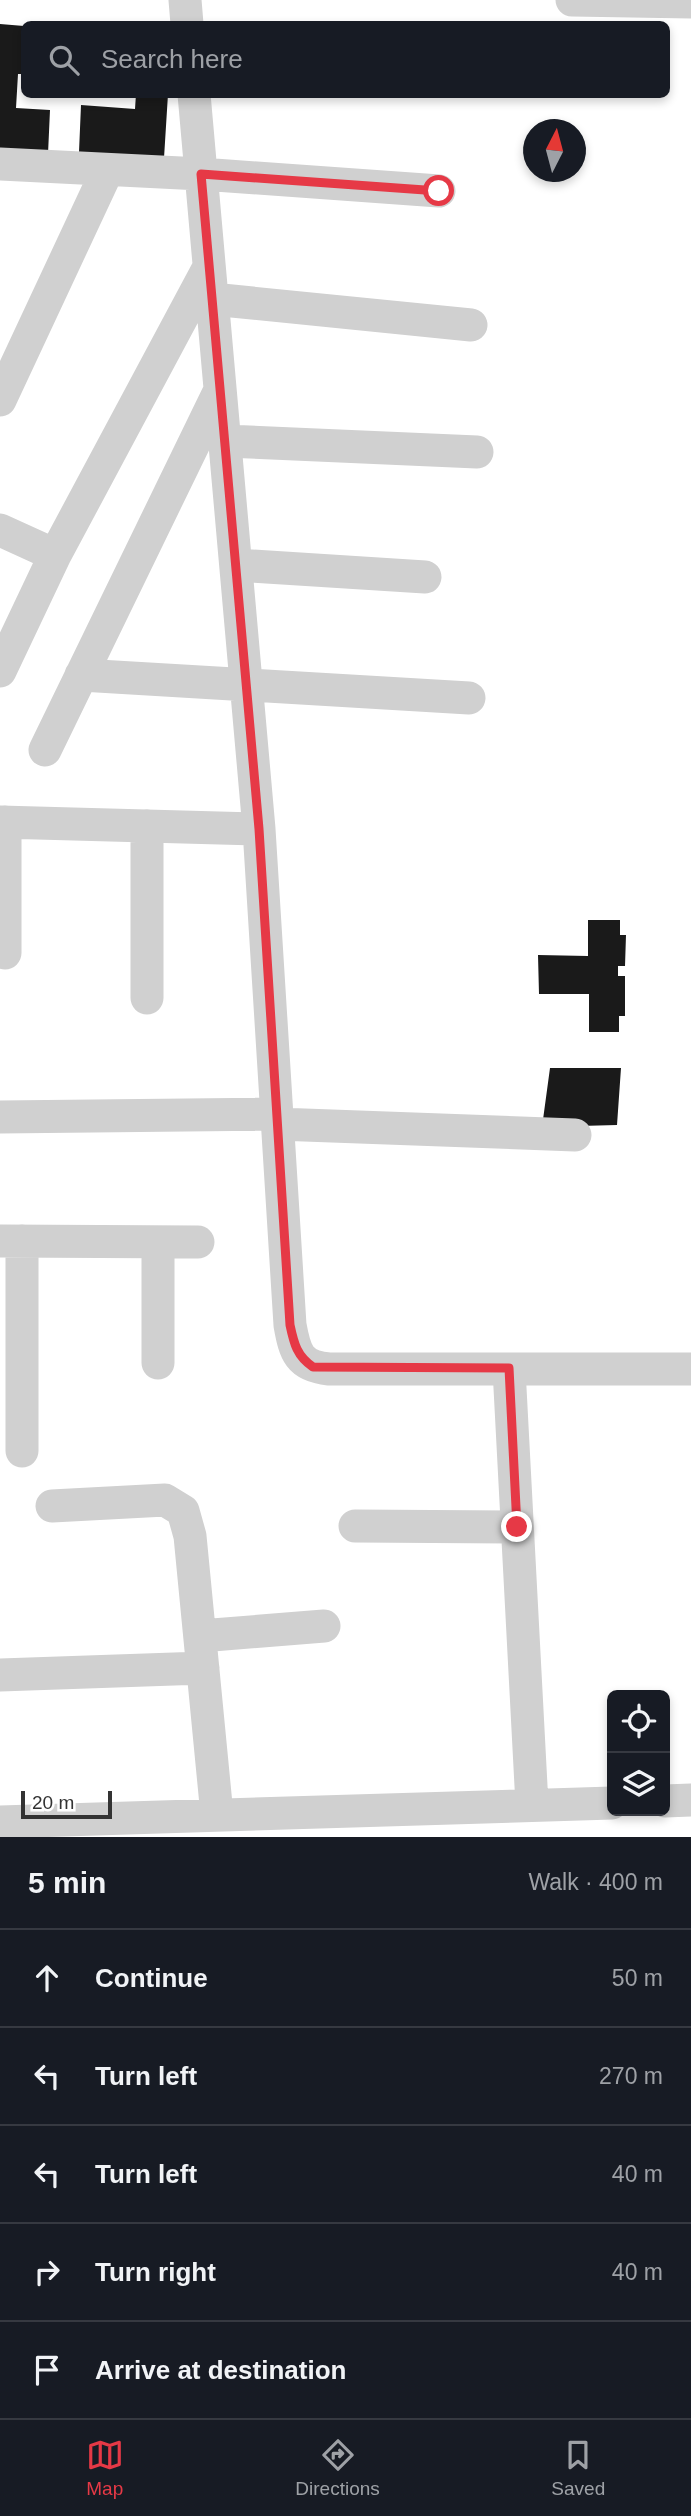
<!DOCTYPE html>
<html lang="en">
<head>
<meta charset="utf-8">
<style>
  body { margin:0; font-family:Helvetica,sans-serif; background:#20242c; color:#f1f3f6 }
  .controls { position:absolute; right:21px; bottom:21px; display:grid; overflow:hidden; border-radius:10px; box-shadow:0 4px 10px #0003 }
  .controls button { width:63px; height:63px; display:grid; place-items:center; padding:0; border:0; border-bottom:2px solid #363941; background:#171b24; color:#f1f3f6; font:35px sans-serif }
  .compass { position:absolute; left:523px; top:119px; width:63px; height:63px; border-radius:50%; background:#171b24; box-shadow:0 4px 10px #0003; rotate:6deg }
  .scale { position:absolute; left:21px; bottom:18px; width:91px; box-sizing:border-box; padding-left:7px; border:4px solid #333; border-top:0; font-size:19px; line-height:24px; white-space:nowrap; color:#333; -webkit-text-stroke:5px #fff; paint-order:stroke }
  .stop { position:absolute; width:21px; height:21px; margin:-16px; border:5px solid #e63946; border-radius:50%; background:#fff }
  .stop.end { background:#e63946; border-color:#fff; box-shadow:0 2px 7px #0008 }
  .list { margin:0; padding:0; list-style:none }
  h2 { display:flex; justify-content:space-between; align-items:center; height:91px; margin:0; padding:0 28px; font-size:30px }
  h2 small { font-size:23px; font-weight:400; color:#9ea1a6 }
  .list li { display:grid; grid-template-columns:46px 1fr auto; gap:21px; align-items:center; box-sizing:border-box; height:98px; padding:0 28px; border-top:2px solid #363941 }
  .list b { display:block; font-size:26px; white-space:nowrap }
  .list em { font-size:23px; font-style:normal; color:#9ea1a6 }
  .icon { flex:none; width:38px; height:38px; fill:none; stroke:currentColor; stroke-width:2; stroke-linecap:round; stroke-linejoin:round }
  .map { position:relative; flex:none; width:691px; height:1837px; overflow:hidden }
  .search { position:absolute; background:#171b24; box-shadow:0 4px 10px #0003; left:21px; right:21px; top:21px; height:77px; display:flex; align-items:center; gap:18px; box-sizing:border-box; padding:0 24px; border-radius:10px; color:#9ea1a6; font-size:26px }
  .sheet { height:581px; background:#171b24 }
  nav { display:flex; justify-content:space-around; align-items:center; box-sizing:border-box; height:98px; border-top:2px solid #363941; background:#171b24; font-size:19px; color:#9ea1a6 }
  nav a { display:grid; justify-items:center; gap:4px }
  nav .on { color:#e63946 }
  .map>svg:first-child { display:block }
</style>
</head>
<body>
<div class="map">
<svg width="691" height="1837" viewBox="0 0 691 1837">
  <rect width="100%" height="100%" fill="#fff"/>
  <path fill="#1a1a1a" d="M0,24l24,2v48h-6l-2,34 34,2 -2,44 -48,-3z
    M136,94h32l-4,64 -85,-6 2,-47 54,4z
    M588,920h32v15h6l-1,31h-7v10h7v40h-6v16h-30v-38h-50l-1,-39 50,1z
    M550,1068h71l-4,57 -75,2z"/>
  <g fill="none" stroke-linecap="round" stroke-linejoin="round">
    <path stroke="#d0d0d0" stroke-width="33" d="M185,0l2,24
      M572,0l119,2
      M194,94l65,735 31,496c5,28 9,41 39,44h362
      M0,164l201,10 238,17
      M212,299l259,26
      M0,400l107,-229
      M225,441l252,11
      M0,530l55,25
      M236,565l189,12
      M0,671l55,-116 154,-288
      M81,675l388,23
      M45,750l175,-360
      M0,822l259,7
      M147,826v172
      M5,953v-131
      M0,1117l276,-3
      M277,1124l298,11
      M2,1241l196,1
      M158,1363v-121
      M509,1369l23,436
      M22,1451v-210
      M52,1506l113,-6 18,11 7,25 27,279
      M355,1526l162,1
      M200,1636l124,-10
      M0,1675l203,-7
      M665,1801l26,-1
      M0,1822l612,-19"/>
  </g>
  <g fill="none" stroke-linecap="round" stroke-linejoin="round">
    <path stroke="#e63946" stroke-width="9" d="M439,191l-238,-17 58,655 31,496c4,19 7,31 23,42l196,1 8,159"/>
  </g>
</svg>
<div class="controls">
<button><svg class="icon" aria-label="locate" viewBox="0 0 24 24"><circle cx="12" cy="12" r="6"/><path d="M12 2v4M12 18v4M2 12h4M18 12h4"/></svg></button>
<button><svg class="icon" aria-label="layers" viewBox="0 0 24 24"><path d="M12 4l9 5-9 5-9-5zM3 14l9 5 9-5"/></svg></button>
</div>
<svg class="compass" viewBox="-18 -18 36 36"><path d="M0-13l5 13h-10z" fill="#e53935"/><path d="M0 13l5-13h-10z" fill="#9ea1a6"/></svg>
<div class="scale">20 m</div>
<div class="stop" style="left:439px;top:191px"></div>
<div class="stop end" style="left:517px;top:1527px"></div>
<div class="search"><svg class="icon" aria-label="search" viewBox="0 0 24 24"><circle cx="10" cy="10" r="6"/><path d="M15 15l6 6"/></svg>Search here</div>
</div>
<section class="sheet">
<h2>5 min<small>Walk · 400 m</small></h2>
<ul class="list">
<li><svg class="icon" aria-label="ahead" viewBox="0 0 24 24"><path d="M12 20V5M6 11l6-6 6 6"/></svg><div><b>Continue</b></div><em>50 m</em></li>
<li><svg class="icon" aria-label="left" viewBox="0 0 24 24"><path d="M17 20v-9H6M10 6l-5 5 5 5"/></svg><div><b>Turn left</b></div><em>270 m</em></li>
<li><svg class="icon" aria-label="left" viewBox="0 0 24 24"><path d="M17 20v-9H6M10 6l-5 5 5 5"/></svg><div><b>Turn left</b></div><em>40 m</em></li>
<li><svg class="icon" aria-label="right" viewBox="0 0 24 24"><path d="M7 20v-9h11M14 6l5 5-5 5"/></svg><div><b>Turn right</b></div><em>40 m</em></li>
<li><svg class="icon" aria-label="arrive" viewBox="0 0 24 24"><path d="M6 21V4h12l-3 4 3 4H6"/></svg><div><b>Arrive at destination</b></div></li>
</ul>
</section>
<nav>
<a class="on"><svg class="icon" aria-label="map" viewBox="0 0 24 24"><path d="M3 6l6-2 6 2 6-2v14l-6 2-6-2-6 2zM9 4v14M15 6v14"/></svg>Map</a>
<a><svg class="icon" aria-label="directions" viewBox="0 0 24 24"><path d="M12 3l9 9-9 9-9-9zM9 14v-3h6M13 9l2 2-2 2"/></svg>Directions</a>
<a><svg class="icon" aria-label="saved" viewBox="0 0 24 24"><path d="M7 4h10v16l-5-4-5 4z"/></svg>Saved</a>
</nav>
</body>
</html>
